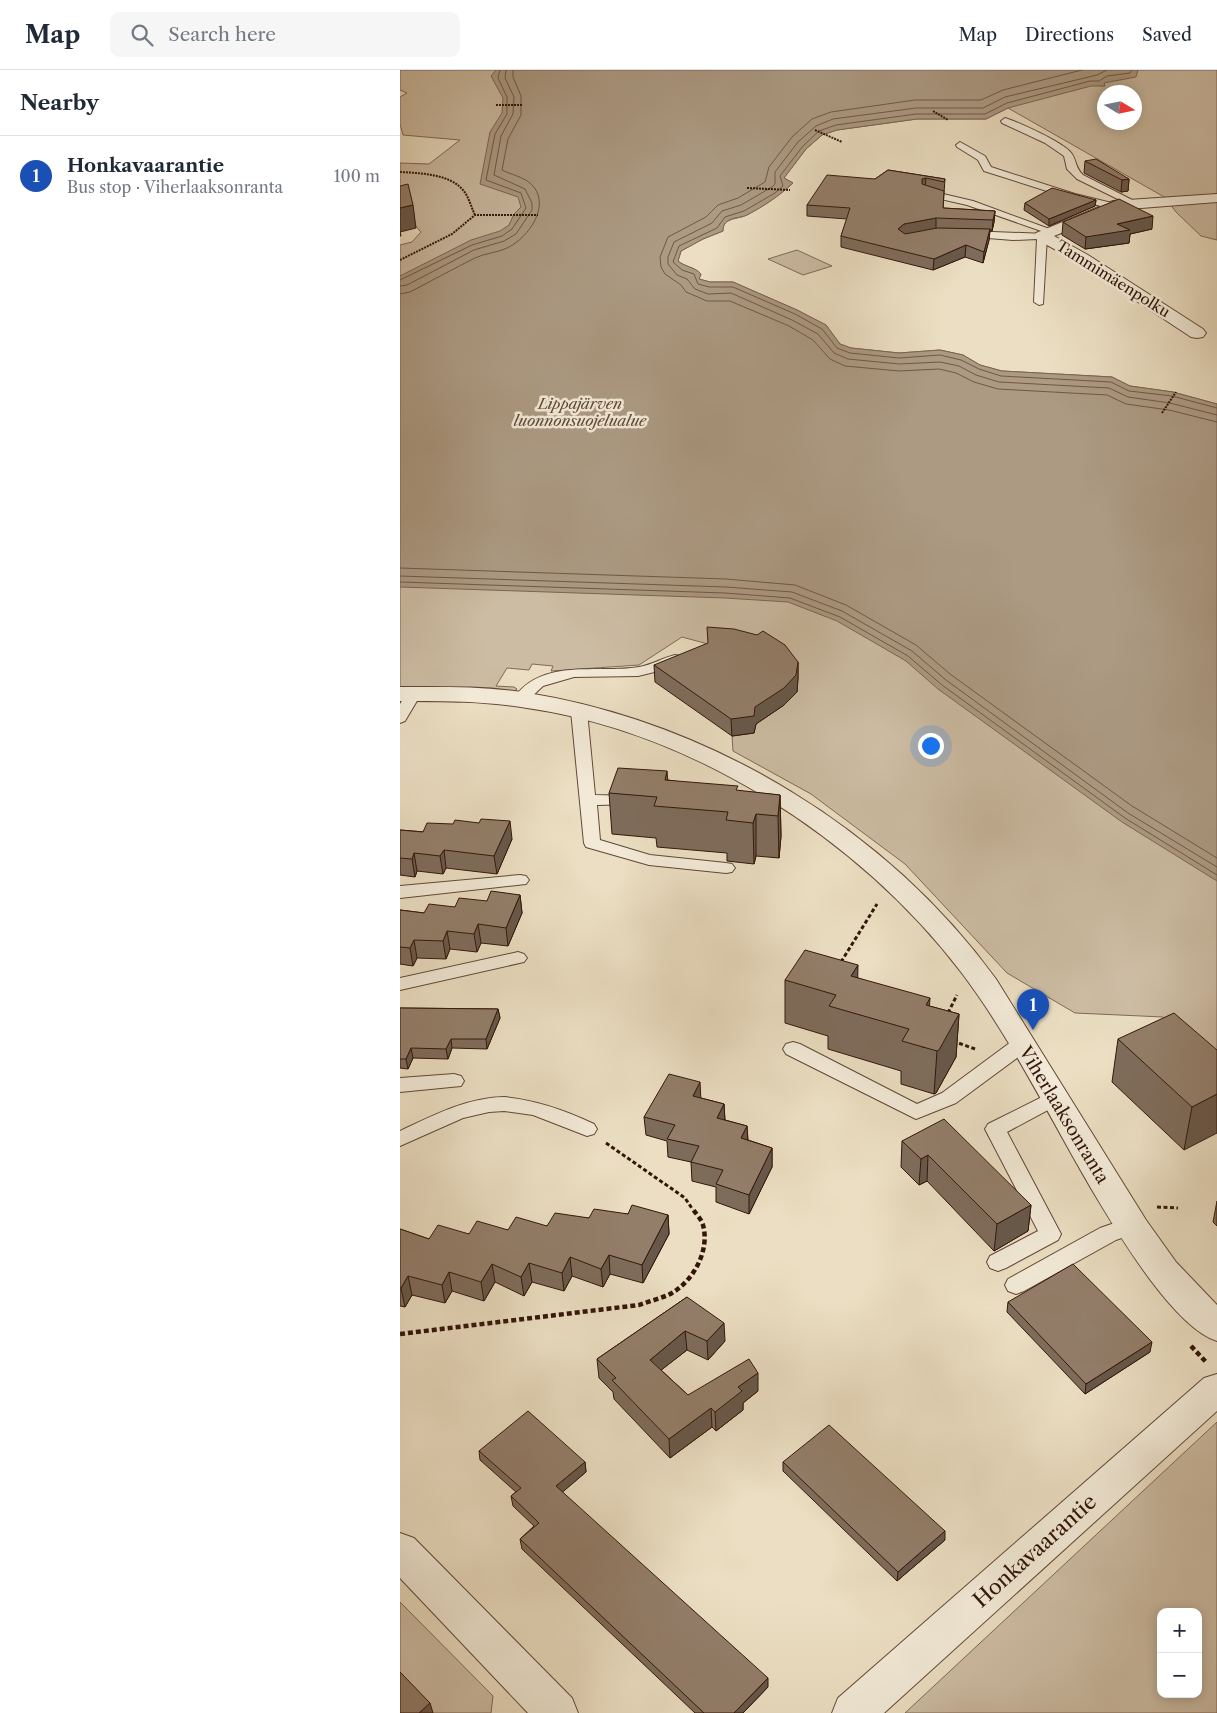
<!DOCTYPE html>
<html lang="en">
<head>
<meta charset="utf-8">
<style>
  body { margin:0; font-family:"Libre Caslon Text",serif; background:#f6f6f7; color:#1f2937 }
  .controls { position:absolute; right:15px; bottom:15px; display:grid; overflow:hidden; border-radius:10px; box-shadow:0 2px 12px #0003 }
  .controls button { width:45px; height:45px; display:grid; place-items:center; padding:0; border:0; border-bottom:1px solid #e0e1e3; background:#fff; color:#1f2937; font:25px sans-serif }
  .compass { position:absolute; left:697px; top:15px; width:45px; height:45px; border-radius:50%; background:#fff; box-shadow:0 2px 12px #0003; rotate:100deg }
  .you { position:absolute; left:530px; top:675px; width:18px; height:18px; margin:-12px; border:4px solid #fff; border-radius:50%; background:#1a73e8; box-shadow:0 0 0 8px #1a73e833 }
  .badge { display:grid; place-items:center; width:32px; height:32px; border-radius:50%; background:#111827; color:#fff; font-size:16px; font-weight:700 }
  .pin { position:absolute; translate:-50% -41px; filter:drop-shadow(0 1px 2px #0008) }
  .pin::after { content:''; position:absolute; top:26px; width:18px; height:15px; background:inherit; clip-path:polygon(0 0,100% 0,50% 100%) }
  .list { margin:0; padding:0; list-style:none }
  h2 { display:flex; justify-content:space-between; align-items:center; height:65px; margin:0; padding:0 20px; font-size:21px }
  h2 small { font-size:16px; font-weight:400; color:#747a83 }
  .list li { display:grid; grid-template-columns:32px 1fr auto; gap:15px; align-items:center; box-sizing:border-box; height:80px; padding:0 20px; border-top:1px solid #e0e1e3 }
  .list b { display:block; font-size:19px; white-space:nowrap }
  .list p { margin:0; font-size:16px; white-space:nowrap; color:#747a83 }
  .list em { font-size:16px; font-style:normal; color:#747a83 }
  .icon { flex:none; width:28px; height:28px; fill:none; stroke:currentColor; stroke-width:2; stroke-linecap:round; stroke-linejoin:round }
  .map { position:relative; flex:none; width:817px; height:1643px; overflow:hidden }
  header { display:flex; align-items:center; gap:30px; box-sizing:border-box; height:70px; padding:0 25px; background:#fff; border-bottom:1px solid #e0e1e3 }
  header strong { font-size:24px }
  nav { display:flex; gap:28px; margin-inline-start:auto; font-size:18px }
  .search { width:350px; height:45px; background:#f6f6f7; display:flex; align-items:center; gap:12px; box-sizing:border-box; padding:0 18px; border-radius:10px; color:#747a83; font-size:19px }
  main { display:flex }
  aside { flex:1; background:#fff }
  .map>svg:first-child { display:block }
</style>
</head>
<body>
<header>
<strong>Map</strong>
<div class="search"><svg class="icon" aria-label="search" viewBox="0 0 24 24"><circle cx="10" cy="10" r="6"/><path d="M15 15l6 6"/></svg>Search here</div>
<nav><a>Map</a><a>Directions</a><a>Saved</a></nav>
</header>
<main>
<aside>
<h2>Nearby<small></small></h2>
<ul class="list">
<li><span class="badge" style="background:#1a4fb4">1</span><div><b>Honkavaarantie</b><p>Bus stop · Viherlaaksonranta</p></div><em>100 m</em></li>
</ul>
</aside>
<div class="map">
<svg width="817" height="1643" viewBox="0 0 817 1643">
  <rect width="100%" height="100%" fill="#ebdec2"/>
  <filter id="stains"><feTurbulence type="fractalNoise" baseFrequency=".004" numOctaves="4"/><feColorMatrix values="0 0 0 0 .2 0 0 0 0 .09 0 0 0 0 .02 0 0 0 .5 -.17"/></filter>
  <radialGradient id="worn" r=".72"><stop offset=".6" stop-color="#630" stop-opacity="0"/><stop offset="1" stop-color="#630" stop-opacity=".3"/></radialGradient>
  <path fill="#ccbca3" stroke="#806956" fill-rule="evenodd" d="M0,0h817v124l-51,4 -158,-90 -22,11h-69l-80,11 -15,5 -16,14 -22,29 9,5c-14,13 -29,23 -46,32 -6,3 -14,3 -19,6 -4,2 -5,6 -5,10l-20,8 -22,12 -3,10c7,6 17,6 23,13l-2,5 11,3h23l64,28 29,15 14,19 11,4 48,5 41,-3 23,5 17,10 22,6 110,6 18,9 43,6 44,12v673l-54,-60 -88,-4 -68,-40 -102,-109 -94,-70 -78,-43 -1,-15c20,-15 40,-19 58,-37l-82,-55 -26,-7 -43,28 -88,6 2,-5 -21,-2 -3,6 -22,-2 -11,18 18,1 3,2 -4,3 -113,-4v-443l12,-3 9,-10 -21,-23v-46l29,1 31,-24 -57,-5 -3,-11v-27l7,-4 -7,-3zM704,22h30v30h-30z
    M817,130v40l-16,-4 -25,-24 -6,-8z
    M397,180l35,16 -29,9 -35,-16z
    M817,1352v291h-312zM761,1542h37v82h-37z
    M0,1532l93,94 -2,17h-61l-30,-34z"/>
  <path fill="#ac9a83" stroke="#7c6553" d="M96,0h642l-2,7 -32,6 1,3h-14l-83,22 -22,11h-69l-80,11 -15,5 -16,14 -22,29 9,5c-14,13 -29,23 -46,32 -6,3 -14,2 -19,6 -4,2 -5,6 -5,10l-20,8 -22,12 -3,10c7,6 17,6 23,13l-2,5 11,3h23l64,28 29,15 14,19 11,4 48,5 41,-3 23,5 17,10 22,6 110,6 18,9 43,6 44,12v477l-95,-59 -184,-133 -32,-28 -69,-40 -49,-19 -63,-4 -325,-11v-311l71,-36 29,-9 9,-6 5,-11 7,-7 -3,-10 -38,-13 10,-52 12,-19 1,-15 -12,-22z"/>
  <g fill="none" stroke-linecap="round" stroke-linejoin="round">
    <path stroke="#705846" stroke-width="1" d="M682,0l-79,20 -22,10h-66l-84,12 -19,7 -20,18 -23,30 -4,15 -27,16 -20,7 -12,12 -38,20 -8,20 1,10 4,7 16,11 5,7 21,9h23l59,25 24,14 17,19 15,7 54,5 40,-2 17,4 18,9 24,7 109,6 19,9 43,6 48,12
      M707,0l-10,5 -92,22 -22,11h-67l-83,11 -17,7 -18,16 -23,30v12l-3,3 -31,18 -19,6 -10,12 -38,19 -6,15v7l9,11 10,4 8,10 13,5 23,-1 61,27 26,14 16,19 14,6 51,5 41,-2 19,4 17,9 23,7 110,6 19,9 42,6 47,12
      M732,0l-2,3 -23,3 -8,5h-9l-83,22 -22,11h-69l-80,11 -17,6 -16,15 -23,30 3,10 -8,7 -31,18 -19,6 -8,11 -38,18 -6,16 9,8 12,4 4,10 11,3h24l62,27 27,15 15,19 13,5 49,5 41,-3 21,5 18,9 22,7 110,6 18,9 43,5 45,12
      M0,210l72,-35 30,-9 10,-7 14,-21 -5,-15 -35,-13 9,-46 12,-20v-17l-9,-19 2,-8
      M0,216l7,-1 67,-35 30,-9 12,-7 16,-24v-7l-7,-14 -31,-14 7,-39 12,-22 1,-17 -9,-19 1,-8
      M0,224l10,-2c21,-11 43,-23 65,-34 10,-5 22,-5 32,-10 22,-10 46,-45 23,-65 -7,-6 -20,-9 -28,-13l6,-31 13,-24v-19l-8,-19v-7
      M0,498l326,11 69,6 51,20 70,40 34,29 182,132 85,52
      M0,506l326,11 66,5 50,19 70,40 34,29 182,133 89,54
      M0,512l325,11 65,5 50,19 68,39 34,29 183,133 92,57"/>
    <defs>
      <path id="lane" d="M605,48c13,4 60,25 67,36 5,8 3,13 11,21l57,29 -2,2h-6l-55,-27 -10,-10 -3,-13 -19,-13 -43,-20 -1,-2z
        M560,72l25,14 6,11 84,27 41,10 2,2 -5,3 -44,-11 -85,-27 -6,-11 -21,-13 -1,-2z
        M526,120l47,11 82,30 -2,2h-6l-80,-28 -44,-10v-4z
        M567,161l79,3 1,2 -4,68 -4,1 -5,-3 3,-63 -24,1 -50,-4 -1,-2z
        M275,585l5,1 2,3 -15,10 -29,7 -64,1 -31,9 -17,16h-10l-3,-3c29,-42 84,-25 126,-32 13,-2 23,-9 36,-12z
        M13,619l5,2 3,3 -16,27 -5,2v-19l8,-13z
        M179,636l5,2 3,3 8,84 37,1 6,2 2,3 -2,3 -41,1 3,35 50,15 76,8 6,1 3,4 -3,4 -6,1 -77,-8 -63,-18 -2,-4 -13,-132 3,-3z
        M120,805l6,1 3,4 -3,4 -126,14v-12z
        M118,882l6,2 3,4 -3,4 -124,28v-12z
        M622,967l7,2 3,5 -3,5 -73,54 -40,16 -130,-65 -3,-5 3,-5 7,-2 7,2 117,60 25,-11 73,-54z
        M54,1004l7,2 3,5 -3,5 -61,6v-14z
        M654,1021l7,2 3,5 -3,5 -54,29 54,102 -3,6 -52,28 -8,3 -8,-3 -3,-6 3,-6 48,-25 -53,-102 3,-5z
        M104,1027c32,3 61,13 90,27l3,5 -3,5 -7,2 -54,-21 -29,-4 -15,1 -26,6 -63,28v-15c34,-16 66,-33 104,-34z
        M732,1147l8,2 3,6 -3,6 -24,9 -92,51 -8,3 -8,-3 -3,-6 3,-6 92,-51z"/>
      <path id="street" d="M817,124v8l-101,8 -62,26 34,19 115,74 3,4 -3,4 -6,1 -6,-1 -115,-76 -40,-22 -2,-3 2,-3 77,-32z
        M0,617c43,0 86,-1 128,6 184,30 359,136 468,286l150,241 30,42 41,43v36c-44,-14 -101,-111 -125,-151 -43,-73 -80,-151 -131,-218 -101,-133 -268,-240 -434,-264 -42,-7 -84,-7 -127,-7z
        M817,1304v37l-333,302h-52l6,-15 366,-320z
        M0,1463l14,5 158,160 6,15h-50l-128,-135z"/>
    </defs>
    <use href="#lane" stroke="#614838" stroke-width="2"/>
    <use href="#street" stroke="#614838" stroke-width="2"/>
    <path stroke="#33160a" stroke-width="2" stroke-dasharray="2 1" stroke-linecap="butt" d="M96,35h27
      M533,41l15,9
      M415,60l27,12
      M0,102c19,1 50,2 63,18 6,7 8,17 12,25
      M347,118l43,2
      M0,190l52,-26 23,-19h63
      M762,343l14,-21"/>
    <path stroke="#33160a" stroke-width="3" stroke-dasharray="4 2.5" stroke-linecap="butt" d="M441,892l36,-58
      M548,943l9,-18
      M553,971l22,8
      M206,1073l79,55 8,12
      M757,1137l21,1"/>
    <path stroke="#33160a" stroke-width="4.5" stroke-dasharray="5 3" stroke-linecap="butt" d="M0,1264l239,-29c11,-4 24,-7 33,-12 22,-13 38,-43 31,-68 -1,-5 -7,-11 -10,-16
      M791,1276l15,16"/>
    <use href="#lane" fill="#f2ead7" fill-rule="evenodd"/>
    <use href="#street" fill="#f2ead7" fill-rule="evenodd"/>
  </g>
  <path fill="#7e6c5b" stroke="#33160a" d="M685,91l44,18 -1,12 -7,1 -37,-19z
    M488,100l57,9 -2,29 52,3 -1,11 -2,9h-2l-1,9 -6,23 -18,-6 -32,13 -92,-23v-11l6,-17 -40,-3v-11l68,-26z
    M696,130l-1,6 -46,20 -25,-16 1,-7z
    M663,152l89,7 -22,5 -1,9 -44,6 -23,-14z
    M398,592v16l-1,14 -13,13 -28,19 -2,9 -22,3 -77,-54 -1,-17z
    M268,710l70,11 42,4 1,41 -2,22 -23,-2 -2,8 -27,-3v-8l-70,-6 -1,-9 -44,-4 -3,-41z
    M0,760l112,9 -15,35 -51,-6 -3,6 -26,-3 -2,6 -15,-2z
    M120,825l2,18 -14,33 -27,-3 -4,9 -27,-3 -4,10 -29,-1 -4,8 -13,-2v-54l24,3z
    M458,908l71,28 30,8 -3,43 -20,36 -2,1 -33,-10v-13l-73,-22v-13l-43,-13v-43z
    M0,938l98,1 2,9 -13,31 -35,-1 -4,11 -35,-1 -5,11 -8,-1z
    M718,969l99,11 -33,100 -72,-68z
    M301,1028l23,6 1,16 22,6 1,14 24,8v19l-23,47 -33,-12v-15l-24,-6 -1,-19 -23,-5 -1,-16 -21,-6 -2,-18z
    M502,1071l129,64 -3,26 -34,20 -67,-70 -8,4 -18,-18z
    M817,1131v25l-4,-4z
    M228,1144l40,1 1,19 -26,49 -33,-9 -7,13 -31,-11 -8,15 -32,-9 -8,14 -29,-14 -11,19 -32,-10 -7,12 -33,-8 -7,12 -5,-1v-77l29,10 40,-5 78,-8 42,-8z
    M287,1227l38,44 -17,19 -21,-10 -26,20 27,25 70,-4 -15,12v7l-27,21 -4,-4 -42,31 -56,-59 -1,-7 -14,-14 -2,-19z
    M608,1232l142,50 -65,42 -78,-82z
    M79,1381l106,11 1,10 -24,20 206,195 -25,26h-48l-173,-164 -2,-10 14,-13 -21,-20 -2,-10 5,-4 -36,-32z
    M383,1392l162,78 -48,41 -114,-110z"/>
  <path fill="#67584a" stroke="#33160a" d="M526,108l-1,10 -4,7 1,-16z
    M729,109l-1,12 -7,1 1,-12z
    M696,130l-1,6 -46,20v-7z
    M13,135l3,23 -16,4 1,4h-1v-28z
    M595,141l-1,11 -2,9 1,-11z
    M753,146l-1,13 -22,5 -1,9 -44,6 1,-12 31,-13z
    M536,148v11l-32,6 -6,-6 6,-5z
    M590,159l-1,11 -6,23 1,-11z
    M566,175l-1,12 -32,13 1,-11z
    M398,592v16l-1,14 -13,13 -28,19 -2,9 -22,3 -1,-17z
    M267,701l3,36 -5,-27z
    M380,725l1,41 -2,22 -1,-42z
    M356,744v42l-2,8 -1,-41z
    M110,751l2,18 -15,35 -3,-18z
    M44,780l2,18 -3,6 -3,-18z
    M14,783l3,18 -2,6 -3,-18z
    M120,825l2,18 -14,33 -2,-18z
    M78,854l3,19 -4,9 -3,-18z
    M47,861l3,18 -4,10 -3,-18z
    M14,870l3,18 -4,8 -3,-18z
    M458,895l-1,43 -6,-32z
    M530,928l-3,43 -4,7 3,-43z
    M98,939l2,9 -13,31 -1,-10z
    M559,944l-3,43 -20,36 -2,1 3,-43z
    M51,969l1,9 -4,11 -2,-10z
    M11,978l2,10 -5,11 -2,-10z
    M300,1012l1,19 -8,-5z
    M817,1024v39l-33,17 8,-43z
    M324,1034l1,19 -8,-5z
    M347,1056l1,19 -7,-7z
    M372,1078v19l-23,47v-19z
    M528,1085l-1,26 -8,4 2,-26z
    M631,1135l-3,26 -34,20 3,-27z
    M268,1145l1,19 -26,49 -1,-18z
    M209,1185l1,19 -7,13 -2,-18z
    M170,1187l2,19 -8,15 -2,-18z
    M129,1193l3,19 -8,14 -3,-19z
    M92,1194l3,18 -11,19 -3,-19z
    M49,1202l3,19 -7,12 -3,-18z
    M8,1206l4,19 -7,12 -4,-19z
    M324,1253l1,18 -17,19 -1,-19z
    M285,1261l2,19 -36,28 -1,-18z
    M752,1272l-2,10 -65,42 1,-10z
    M358,1303v18l-15,12v7l-27,21 -1,-19 23,-25z
    M311,1338l1,19 -42,31 -1,-19z
    M185,1392l1,10 -28,24 -2,-10z
    M545,1461v9l-48,41 1,-9z
    M368,1608v9l-25,26h-9z
    M30,1633l3,10h-14z"/>
  <path fill="#937e6a" stroke="#33160a" d="M696,89l33,20 -7,1 -37,-19z
    M488,100l57,9 -1,3 -18,-4 -4,1v5l22,7 -1,17 52,3 -2,9 -57,-2 -32,6 -6,5 7,5 32,-6 53,1 -6,23 -18,-7 -32,14 -93,-23 9,-28 -43,-3 20,-30 48,4z
    M8,114l5,21 -13,3v-22z
    M652,118l44,12 -47,19 -24,-16z
    M719,129l34,17 -36,8 13,6 -44,7 -23,-15z
    M307,557l27,2 23,6 6,-4 22,14 13,17 -2,13 -12,13 -29,19 -1,9 -23,3 -77,-54 54,-22z
    M218,698l49,3 -2,9 73,6 -2,4 44,5 -2,21 -22,-2 -3,9 -27,-3 2,-8 -74,-6 3,-9 -48,-4z
    M81,749l29,2 -16,35 -50,-6 -4,6 -26,-3 -2,6 -12,-1v-28l23,2 4,-9 26,1 2,-4 24,3z
    M91,821l29,4 -14,33 -28,-4 -4,10 -27,-3 -4,10 -29,-1 -4,8 -10,-1v-37l24,3 5,-9 26,3 4,-9 28,3z
    M405,880l53,15 -7,11 79,22 -4,7 33,9 -20,36 -2,1 -35,-10 7,-12 -80,-23 7,-11 -51,-15z
    M0,938l98,1 -12,30h-35l-5,10 -35,-1 -5,11h-6z
    M774,943l43,37v44l-25,13 -74,-68z
    M269,1004l31,8 -7,14 31,8 -7,14 30,8 -6,12 31,10 -23,47 -33,-11 7,-14 -32,-8 8,-16 -32,-7 8,-14 -31,-8z
    M544,1049l87,86 -34,19 -69,-69 -7,4 -19,-18z
    M232,1135l36,10 -26,50 -33,-10 -8,14 -31,-12 -8,16 -33,-10 -8,14 -29,-13 -11,18 -32,-10 -7,13 -34,-9 -7,12h-1v-59l29,10 9,-14 31,9 8,-13 31,9 8,-13 31,9 8,-13 34,5 5,-9 34,5z
    M673,1194l79,78 -66,42 -78,-82z
    M287,1227l37,26 -17,18 -22,-10 -35,29 38,35 61,-36 9,14 -20,14 4,4 -27,21 -4,-4 -42,31 -57,-59 4,-2 -19,-19z
    M128,1341l57,51 -29,24 212,192 -34,35h-30l-184,-174 19,-16 -28,-27 10,-8 -42,-37z
    M429,1355l116,106 -47,41 -115,-110z
    M0,1602l30,31 -11,10h-19z"/>
  <g text-anchor="middle" stroke-width="5" stroke-linejoin="round" paint-order="stroke">
    <g font-size="15" fill="#33160a" stroke="#f2ead7">
      <text transform="translate(713 209) rotate(32)" y="5">Tammimäenpolku</text>
    </g>
    <g font-size="15" font-style="italic" fill="#614838" stroke="#f2ead7">
      <text x="180" y="339">Lippajärven<tspan x="180" dy="17">luonnonsuojelualue</tspan></text>
    </g>
    <g font-size="18" fill="#33160a" stroke="#f2ead7">
      <text transform="translate(664 1045) rotate(59)" y="6">Viherlaaksonranta</text>
    </g>
    <g font-size="21" fill="#33160a" stroke="#f2ead7">
      <text transform="translate(635 1481) rotate(-42)" y="7">Honkavaarantie</text>
    </g>
  </g>
  <rect width="100%" height="100%" filter="url(#stains)"/>
  <rect width="100%" height="100%" fill="url(#worn)"/>
</svg>
<div class="controls">
<button>+</button>
<button>−</button>
</div>
<svg class="compass" viewBox="-18 -18 36 36"><path d="M0-13l5 13h-10z" fill="#e53935"/><path d="M0 13l5-13h-10z" fill="#747a83"/></svg>
<div class="you"></div>
<div class="pin badge" style="left:633px;top:960px;background:#1a4fb4">1</div>
</div>
</main>
</body>
</html>
